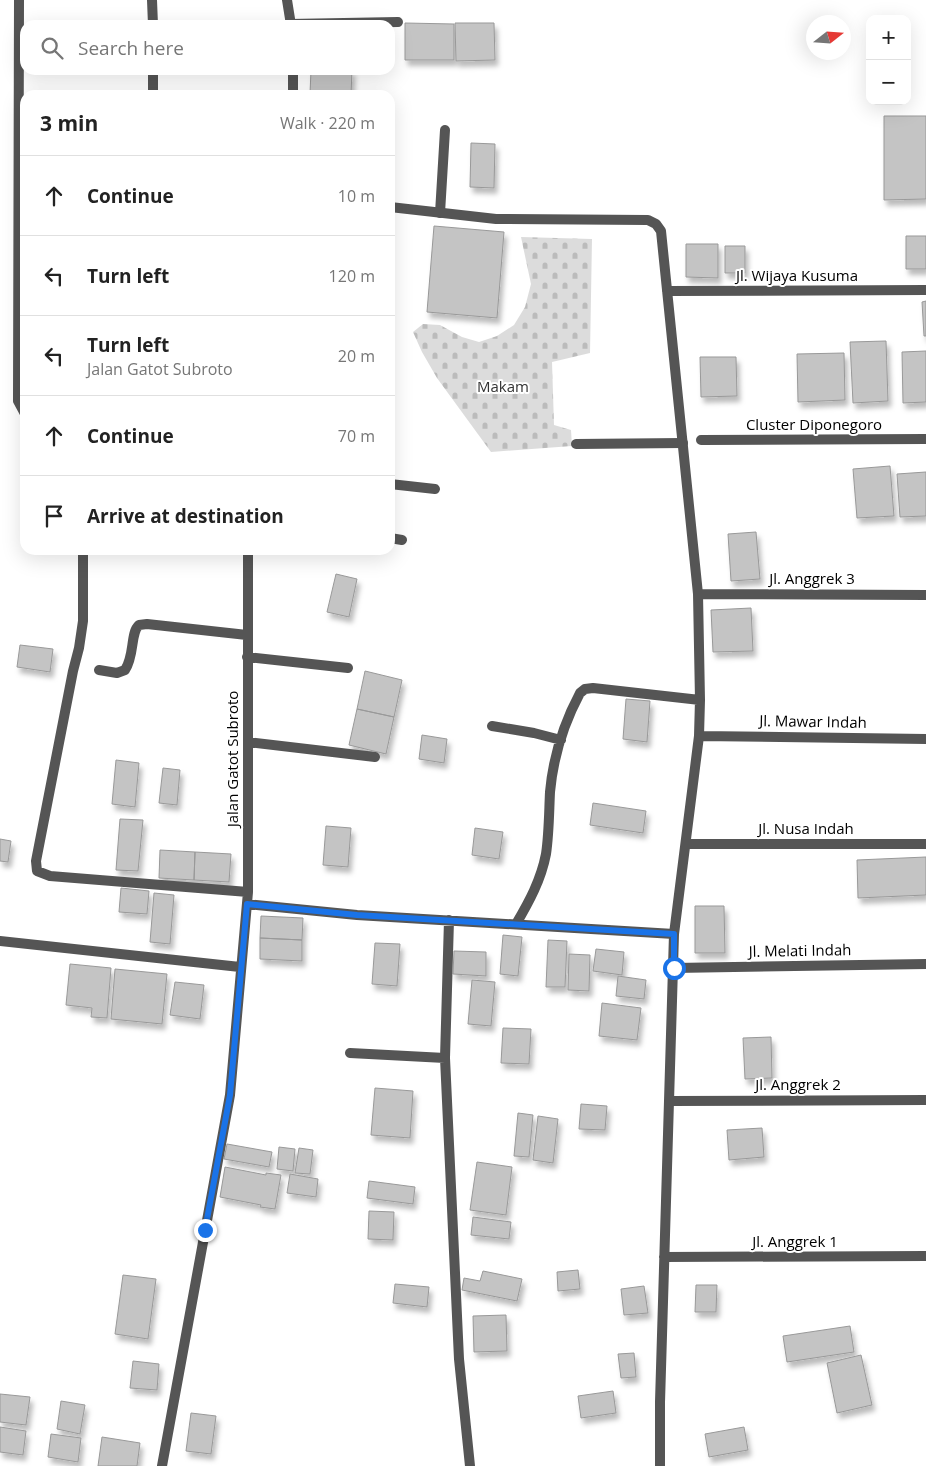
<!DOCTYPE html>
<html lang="en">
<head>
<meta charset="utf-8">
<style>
  body { margin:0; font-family:"Open Sans",sans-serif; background:#f6f6f6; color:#222 }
  .controls { position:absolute; right:15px; top:15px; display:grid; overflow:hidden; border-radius:10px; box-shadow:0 5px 20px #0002 }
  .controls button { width:45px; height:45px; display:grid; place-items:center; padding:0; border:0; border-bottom:1px solid #e0e0e0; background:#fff; color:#222; font:25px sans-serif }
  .compass { position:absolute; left:806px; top:15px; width:45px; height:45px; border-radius:50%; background:#fff; box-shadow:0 5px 20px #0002; rotate:73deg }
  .stop { position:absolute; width:15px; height:15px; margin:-11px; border:4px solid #1a73e8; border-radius:50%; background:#fff }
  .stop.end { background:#1a73e8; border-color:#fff; box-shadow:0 1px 5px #0008 }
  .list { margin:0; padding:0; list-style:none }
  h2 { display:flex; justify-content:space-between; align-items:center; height:65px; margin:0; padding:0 20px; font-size:21px }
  h2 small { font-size:16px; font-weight:400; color:#767676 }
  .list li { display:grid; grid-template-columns:32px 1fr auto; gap:15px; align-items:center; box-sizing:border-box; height:80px; padding:0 20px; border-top:1px solid #e0e0e0 }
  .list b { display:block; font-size:19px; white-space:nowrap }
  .list p { margin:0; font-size:16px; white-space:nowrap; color:#767676 }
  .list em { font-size:16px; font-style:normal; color:#767676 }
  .icon { flex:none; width:28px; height:28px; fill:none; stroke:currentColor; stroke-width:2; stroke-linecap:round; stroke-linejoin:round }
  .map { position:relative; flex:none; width:926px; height:1466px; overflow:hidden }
  .search { position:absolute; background:#fff; box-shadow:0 5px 20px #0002; left:20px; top:20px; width:375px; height:55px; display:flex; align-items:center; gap:12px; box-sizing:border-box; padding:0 18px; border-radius:15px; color:#767676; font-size:19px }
  .panel { position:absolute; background:#fff; box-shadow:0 5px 20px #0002; left:20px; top:90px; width:375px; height:465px; border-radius:15px }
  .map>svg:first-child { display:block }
</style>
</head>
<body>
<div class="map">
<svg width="926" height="1466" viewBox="0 0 926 1466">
  <defs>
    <pattern id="cemetery-stones" width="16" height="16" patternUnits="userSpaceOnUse" patternTransform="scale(1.25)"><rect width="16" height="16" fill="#dcdcdc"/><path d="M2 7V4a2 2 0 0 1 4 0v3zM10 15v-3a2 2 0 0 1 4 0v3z" fill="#bbb"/></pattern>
    <filter id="shadow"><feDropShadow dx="3" dy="5.5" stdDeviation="2.5" flood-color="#0004"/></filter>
  </defs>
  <rect width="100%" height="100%" fill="#fff"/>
  <path fill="url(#cemetery-stones)" d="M521,237l71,2 -2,114 -38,9 2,63 17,5 1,16 -81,6 -54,-74 -15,-26 -9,-20 10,-8 17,1 22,12 17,5 18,-6 17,-11 11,-18 6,-23z"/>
  <path fill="#c4c4c4" stroke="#999" filter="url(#shadow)" d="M405,23l49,1v36h-49z
    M455,23h39l1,37 -39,1z
    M311,70h41l-1,25 -41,-1z
    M884,116h42v83l-42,1z
    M471,143l24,1 -1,44 -24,-1z
    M434,226l70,6 -7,86 -70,-6z
    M906,236h20v33h-20z
    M686,244h32v34l-32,-1z
    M725,246h20v27h-20z
    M926,301v35h-2l-2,-34z
    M886,341l2,60 -35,2 -3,-61z
    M926,351v51l-23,1 -1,-51z
    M844,353l1,47 -47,2 -1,-48z
    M700,357h36l1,39 -36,1z
    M890,466l4,50 -37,2 -4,-49z
    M926,472v44l-26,1 -3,-43z
    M756,532l4,47 -29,2 -3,-47z
    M336,574l21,5 -8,38 -22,-5z
    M751,608l2,43 -40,1 -2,-42z
    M20,645l33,4 -3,23 -33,-5z
    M365,671l37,9 -8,37 -37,-8z
    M626,699l24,2 -3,41 -24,-3z
    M357,709l37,8 -8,37 -37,-9z
    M422,735l25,4 -3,24 -25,-4z
    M116,760l23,3 -4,44 -23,-3z
    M163,768l17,2 -3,35 -18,-2z
    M593,803l53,8 -3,22 -53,-8z
    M120,819l23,1 -5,51 -22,-1z
    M326,826l25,2 -3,39 -25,-2z
    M475,828l28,4 -4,27 -27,-4z
    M0,839l11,2 -3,21 -8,-1z
    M160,850l35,2 -1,28 -35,-2z
    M195,852l36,2 -2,28 -35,-2z
    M926,857v38l-68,3 -1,-38z
    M121,888l28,3 -2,23 -28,-2z
    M154,893l20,2 -4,49 -20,-2z
    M695,906h29l1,47h-30z
    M261,916l42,2 -1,22 -42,-2z
    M503,935l19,2 -4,39 -18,-2z
    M260,938l42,2v21l-42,-2z
    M548,940l19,1 -2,46h-19z
    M375,943l25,1 -3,42 -25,-2z
    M596,949l28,3 -2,23 -29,-4z
    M454,951l32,1v24l-33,-2z
    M569,954l21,1 -1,36 -21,-1z
    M70,964l41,4 -4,50 -16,-1 1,-9 -26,-3z
    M115,969l52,5 -5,50 -51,-5z
    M618,976l28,4 -2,19 -28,-3z
    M472,980l23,2 -4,44 -23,-2z
    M175,982l29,3 -4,34 -30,-4z
    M602,1003l39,5 -4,32 -38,-4z
    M503,1028l28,1 -2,35 -28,-1z
    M771,1037l1,41 -27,1 -2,-41z
    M375,1088l38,3 -3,47 -39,-3z
    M581,1104l26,2 -2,24 -26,-1z
    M518,1113l15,2 -4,42 -15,-1z
    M538,1116l20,3 -5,44 -20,-3z
    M762,1128l2,29 -35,3 -2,-30z
    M227,1144l45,8 -3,15 -45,-8z
    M279,1147l16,2 -2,22 -16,-2z
    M299,1148l14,2 -3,24 -15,-1z
    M477,1162l35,5 -6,48 -36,-5z
    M225,1167l41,8v-2l15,2 -6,34 -15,-2 1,-2 -41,-8z
    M290,1174l28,5 -2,18 -29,-4z
    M369,1181l46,6 -2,17 -46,-6z
    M369,1211l25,1 -1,28 -25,-1z
    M473,1217l38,5 -2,17 -38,-4z
    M578,1270l2,19 -22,2 -1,-19z
    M483,1271l39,8 -5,22 -55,-11 2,-12 16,3z
    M123,1275l33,4 -8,60 -33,-5z
    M395,1284l34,3 -2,20 -34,-4z
    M696,1285h21l-1,27h-21z
    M644,1286l4,27 -24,2 -3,-26z
    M506,1315l1,36 -33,1 -1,-36z
    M850,1326l4,26 -67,10 -4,-26z
    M634,1353l2,24 -15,1 -3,-24z
    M861,1355l11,50 -35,8 -10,-50z
    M133,1361l26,3 -2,26 -27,-2z
    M613,1391l3,22 -35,5 -3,-22z
    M0,1394l30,3 -4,28 -26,-3z
    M61,1401l24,4 -5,29 -23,-5z
    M191,1413l25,3 -5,38 -25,-3z
    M0,1427l26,4 -3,24 -23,-3z
    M744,1427l4,23 -39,7 -4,-23z
    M51,1434l30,4 -3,24 -30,-5z
    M102,1437l38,6 -3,23h-39z"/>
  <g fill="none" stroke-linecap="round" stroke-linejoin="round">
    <path stroke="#555" stroke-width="10" d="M440,213l5,-83
      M576,444l107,-1"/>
    <path stroke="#555" stroke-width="10" d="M19,0l-1,401 7,13
      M152,0l1,25
      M287,0l4,25
      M290,24l108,-2
      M153,70v25
      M293,95v-25
      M390,207l106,12 152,1 8,4 5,7 37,363 2,106 -1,36 -25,198 -14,468v64
      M667,291l259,-1
      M701,440l225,-1
      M390,484l45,5
      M390,538l12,2
      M83,550v71l-4,27 -6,23 -37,190 1,10 13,5 198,16
      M698,594l228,1
      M247,657l101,11
      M99,670l18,3 8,-3c10,-15 5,-37 14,-45l8,-1 100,11
      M492,726l42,7 27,7
      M699,736l227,3
      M248,742l127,15
      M686,844h240
      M247,904l110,11 317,19
      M449,920l-4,138 14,301 11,107
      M516,924c13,-22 25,-44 30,-70 3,-20 3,-41 4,-62 3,-33 14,-69 30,-99l5,-4 8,-1 107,12
      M0,941l240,26
      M674,968l252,-4
      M350,1053l95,5
      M669,1101l257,-1
      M664,1257l262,-1
      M162,1466l68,-371 18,-203v-342"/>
  </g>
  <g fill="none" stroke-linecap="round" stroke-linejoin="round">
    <path stroke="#1a73e8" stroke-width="6" d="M205,1230l25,-135 17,-191 110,11 317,19v34"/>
  </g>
  <g text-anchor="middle" stroke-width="4" stroke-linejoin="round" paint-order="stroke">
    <g font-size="15" fill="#000" stroke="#fff">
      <text x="797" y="281">Jl. Wijaya Kusuma</text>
      <text x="814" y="430">Cluster Diponegoro</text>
      <text x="812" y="584">Jl. Anggrek 3</text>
      <text transform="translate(813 722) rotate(1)" y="5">Jl. Mawar Indah</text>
      <text transform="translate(233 759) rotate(-90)" y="5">Jalan Gatot Subroto</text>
      <text x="806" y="834">Jl. Nusa Indah</text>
      <text transform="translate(800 951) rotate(-1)" y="5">Jl. Melati Indah</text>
      <text x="798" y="1090">Jl. Anggrek 2</text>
      <text x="795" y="1247">Jl. Anggrek 1</text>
    </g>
    <g font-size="15" fill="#333" stroke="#fff">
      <text x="503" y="392">Makam</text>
    </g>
  </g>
</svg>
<div class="controls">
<button>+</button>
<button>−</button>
</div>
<svg class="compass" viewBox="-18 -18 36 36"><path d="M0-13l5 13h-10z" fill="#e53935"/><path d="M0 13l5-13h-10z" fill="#767676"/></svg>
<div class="stop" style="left:674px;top:968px"></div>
<div class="stop end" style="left:205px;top:1230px"></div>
<div class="search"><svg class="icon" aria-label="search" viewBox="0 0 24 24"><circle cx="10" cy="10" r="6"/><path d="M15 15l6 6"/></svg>Search here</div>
<section class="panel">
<h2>3 min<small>Walk · 220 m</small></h2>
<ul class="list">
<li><svg class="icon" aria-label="ahead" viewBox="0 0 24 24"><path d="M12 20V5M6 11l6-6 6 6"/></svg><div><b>Continue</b></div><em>10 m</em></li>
<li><svg class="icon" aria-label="left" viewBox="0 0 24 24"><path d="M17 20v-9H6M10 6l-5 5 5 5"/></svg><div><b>Turn left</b></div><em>120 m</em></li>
<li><svg class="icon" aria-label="left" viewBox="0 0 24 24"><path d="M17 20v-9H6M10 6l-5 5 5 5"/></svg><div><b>Turn left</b><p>Jalan Gatot Subroto</p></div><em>20 m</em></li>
<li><svg class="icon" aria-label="ahead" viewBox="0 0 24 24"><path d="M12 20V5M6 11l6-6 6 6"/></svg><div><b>Continue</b></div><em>70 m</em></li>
<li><svg class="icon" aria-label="arrive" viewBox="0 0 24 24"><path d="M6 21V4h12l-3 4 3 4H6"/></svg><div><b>Arrive at destination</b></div></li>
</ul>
</section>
</div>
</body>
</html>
